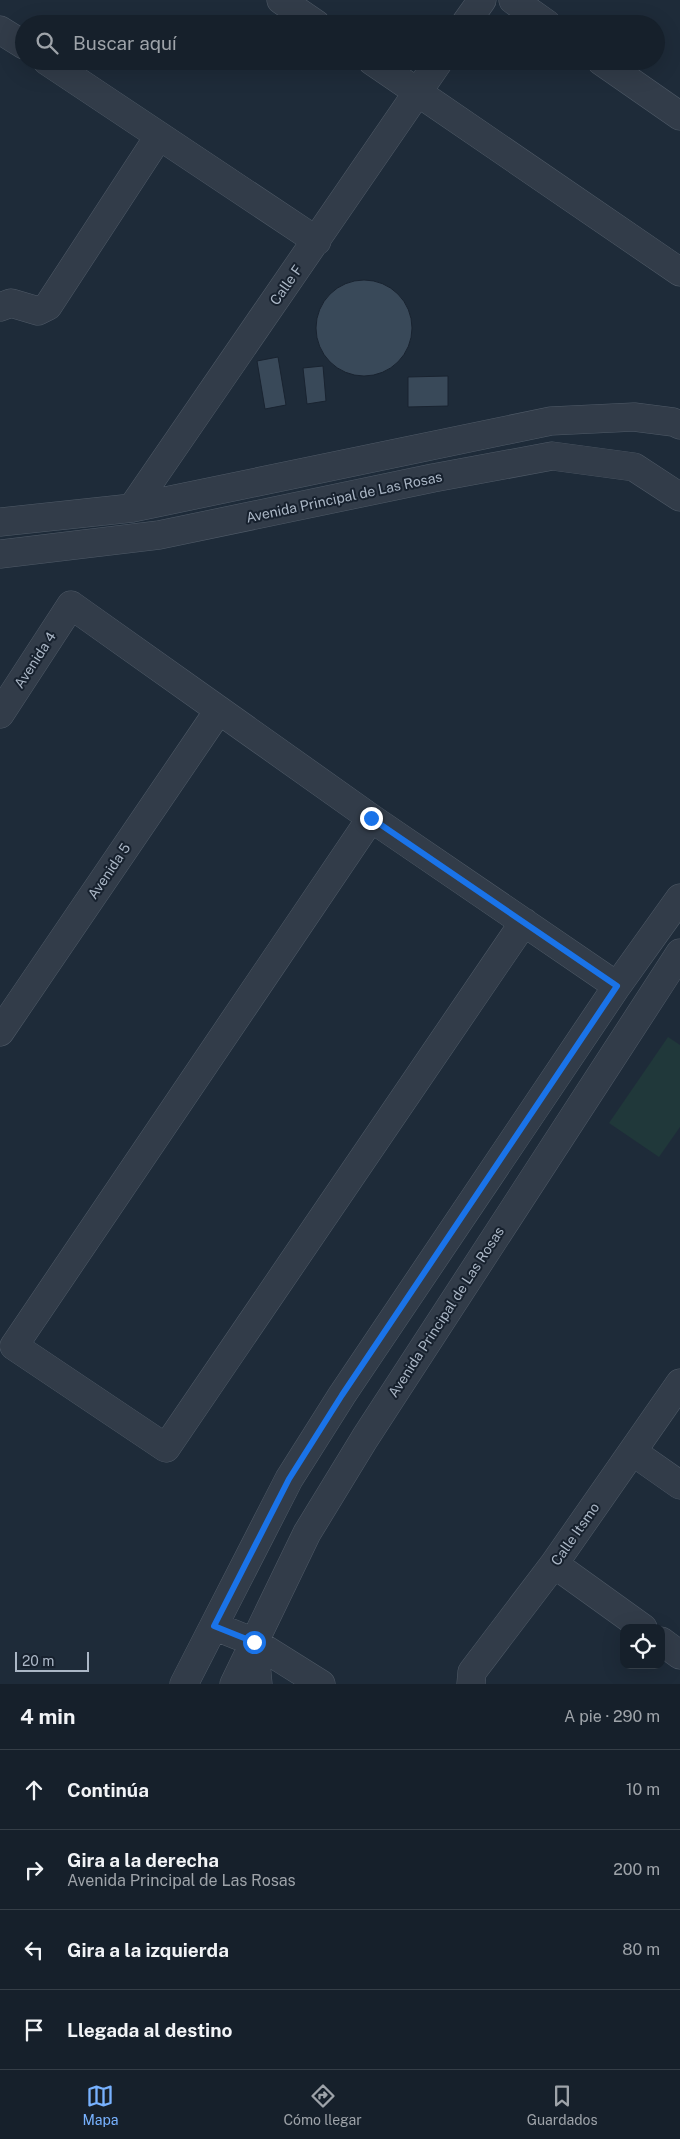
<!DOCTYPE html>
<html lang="es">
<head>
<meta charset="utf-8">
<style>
  body { margin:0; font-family:"Public Sans",sans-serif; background:#1f2833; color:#f1f3f6 }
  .controls { position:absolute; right:15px; bottom:15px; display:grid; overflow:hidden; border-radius:10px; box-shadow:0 5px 20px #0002 }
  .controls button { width:45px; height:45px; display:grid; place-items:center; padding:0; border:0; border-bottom:1px solid #353e47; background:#16202b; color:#f1f3f6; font:25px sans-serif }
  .scale { position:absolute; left:15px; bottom:12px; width:74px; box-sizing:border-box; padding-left:5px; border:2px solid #abb7c6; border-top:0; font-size:14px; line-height:18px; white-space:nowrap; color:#abb7c6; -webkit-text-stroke:4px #17212e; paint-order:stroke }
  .stop { position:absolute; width:15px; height:15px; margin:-11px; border:4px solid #1a73e8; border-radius:50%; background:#fff }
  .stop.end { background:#1a73e8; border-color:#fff; box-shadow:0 1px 5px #0008 }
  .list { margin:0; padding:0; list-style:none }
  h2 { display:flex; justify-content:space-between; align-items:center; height:65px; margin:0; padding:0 20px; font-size:21px }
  h2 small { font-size:16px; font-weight:400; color:#9ea3a9 }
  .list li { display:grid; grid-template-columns:32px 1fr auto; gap:15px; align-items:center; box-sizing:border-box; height:80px; padding:0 20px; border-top:1px solid #353e47 }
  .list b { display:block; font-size:19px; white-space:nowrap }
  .list p { margin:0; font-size:16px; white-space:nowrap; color:#9ea3a9 }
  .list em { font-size:16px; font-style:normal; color:#9ea3a9 }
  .icon { flex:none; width:28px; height:28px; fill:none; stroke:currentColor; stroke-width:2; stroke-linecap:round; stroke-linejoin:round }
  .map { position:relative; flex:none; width:680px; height:1684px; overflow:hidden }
  .search { position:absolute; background:#16202b; box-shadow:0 5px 20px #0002; left:15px; right:15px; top:15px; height:55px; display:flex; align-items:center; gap:12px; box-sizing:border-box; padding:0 18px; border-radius:28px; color:#9ea3a9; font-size:19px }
  .sheet { height:385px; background:#16202b }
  nav { display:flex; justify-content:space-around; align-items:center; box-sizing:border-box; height:70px; border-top:1px solid #353e47; background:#16202b; font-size:14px; color:#9ea3a9 }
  nav a { display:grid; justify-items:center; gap:2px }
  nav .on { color:#78b2ff }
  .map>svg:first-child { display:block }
</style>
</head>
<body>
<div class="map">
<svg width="680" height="1684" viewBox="0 0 680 1684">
  <rect width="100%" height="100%" fill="#1e2b39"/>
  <path fill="#20383a" d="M668,1037l12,8v82l-21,30 -50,-34z"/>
  <path fill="#394959" stroke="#192330" d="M316 328a48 48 0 1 1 96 0a48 48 0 1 1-96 0Z
    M278,357l8,48 -21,4 -8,-48z
    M323,366l3,35 -19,3 -4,-36z
    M448,376v30l-40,1v-30z"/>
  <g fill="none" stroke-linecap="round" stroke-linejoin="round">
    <defs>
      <path id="minor" d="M281,0l35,24
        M513,0l34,24
        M465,24l17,-24
        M0,30l24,15
        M47,61l270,180
        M372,61l308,211
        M601,61l79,55
        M0,307l11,-4 27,8 10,-5 111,-170
        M132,508l307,-447
        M0,522l132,-14 419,-87 83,-4 39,5 7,3
        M0,554l159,-19 274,-57 119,-22 82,11 46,30
        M0,714l71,-109 300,213 246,168
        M371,818l-357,528 152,102 358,-526
        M0,1032l219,-322
        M633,1452l47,33
        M554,1564l89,64
        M214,1626l40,16 67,42
        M661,1641l19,14
        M254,1642l4,42
        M184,1684l105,-205 53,-84 275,-409 63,-88
        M234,1684l73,-151 58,-95 315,-485
        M471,1684l1,-12 82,-108 126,-181"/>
    </defs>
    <use href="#minor" stroke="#4f5a67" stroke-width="29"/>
    <use href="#minor" stroke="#323c49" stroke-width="28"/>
  </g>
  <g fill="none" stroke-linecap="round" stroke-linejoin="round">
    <path stroke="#1a73e8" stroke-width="6" d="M254,1642l-40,-16 75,-147 53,-84 275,-409 -246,-168"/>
  </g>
  <g text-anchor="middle" stroke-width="4" stroke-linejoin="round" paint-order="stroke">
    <g font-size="14" fill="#abb7c6" stroke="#17212e">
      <text transform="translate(286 285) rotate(-55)" y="5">Calle F</text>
      <text transform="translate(344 497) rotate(-12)" y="5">Avenida Principal de Las Rosas</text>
      <text transform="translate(35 660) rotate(-57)" y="5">Avenida 4</text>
      <text transform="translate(109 871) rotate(-56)" y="5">Avenida 5</text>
      <text transform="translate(446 1312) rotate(-57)" y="5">Avenida Principal de Las Rosas</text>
      <text transform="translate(575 1534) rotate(-55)" y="5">Calle Itsmo</text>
    </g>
  </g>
</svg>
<div class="controls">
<button><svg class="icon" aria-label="locate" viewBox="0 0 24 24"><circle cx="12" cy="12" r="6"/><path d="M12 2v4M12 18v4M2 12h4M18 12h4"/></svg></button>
</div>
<div class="scale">20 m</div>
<div class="stop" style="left:254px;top:1642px"></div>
<div class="stop end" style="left:371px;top:818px"></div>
<div class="search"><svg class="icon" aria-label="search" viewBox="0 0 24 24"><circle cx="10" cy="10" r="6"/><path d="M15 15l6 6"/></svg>Buscar aquí</div>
</div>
<section class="sheet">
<h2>4 min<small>A pie · 290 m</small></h2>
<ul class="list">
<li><svg class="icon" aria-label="ahead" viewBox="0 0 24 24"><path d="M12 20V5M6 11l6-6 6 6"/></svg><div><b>Continúa</b></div><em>10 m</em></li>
<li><svg class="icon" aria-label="right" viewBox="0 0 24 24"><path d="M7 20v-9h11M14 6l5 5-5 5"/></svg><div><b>Gira a la derecha</b><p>Avenida Principal de Las Rosas</p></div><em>200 m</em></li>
<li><svg class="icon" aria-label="left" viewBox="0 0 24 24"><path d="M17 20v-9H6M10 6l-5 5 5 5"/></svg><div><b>Gira a la izquierda</b></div><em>80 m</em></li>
<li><svg class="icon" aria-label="arrive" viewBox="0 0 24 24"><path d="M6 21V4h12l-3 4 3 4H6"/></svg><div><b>Llegada al destino</b></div></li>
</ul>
</section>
<nav>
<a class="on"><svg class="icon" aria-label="map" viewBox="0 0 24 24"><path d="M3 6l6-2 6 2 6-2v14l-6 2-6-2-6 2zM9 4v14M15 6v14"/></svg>Mapa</a>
<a><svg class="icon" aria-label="directions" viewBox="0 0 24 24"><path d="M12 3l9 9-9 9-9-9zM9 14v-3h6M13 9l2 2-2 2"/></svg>Cómo llegar</a>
<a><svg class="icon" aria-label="saved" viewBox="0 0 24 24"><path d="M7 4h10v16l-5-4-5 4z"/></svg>Guardados</a>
</nav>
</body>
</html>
